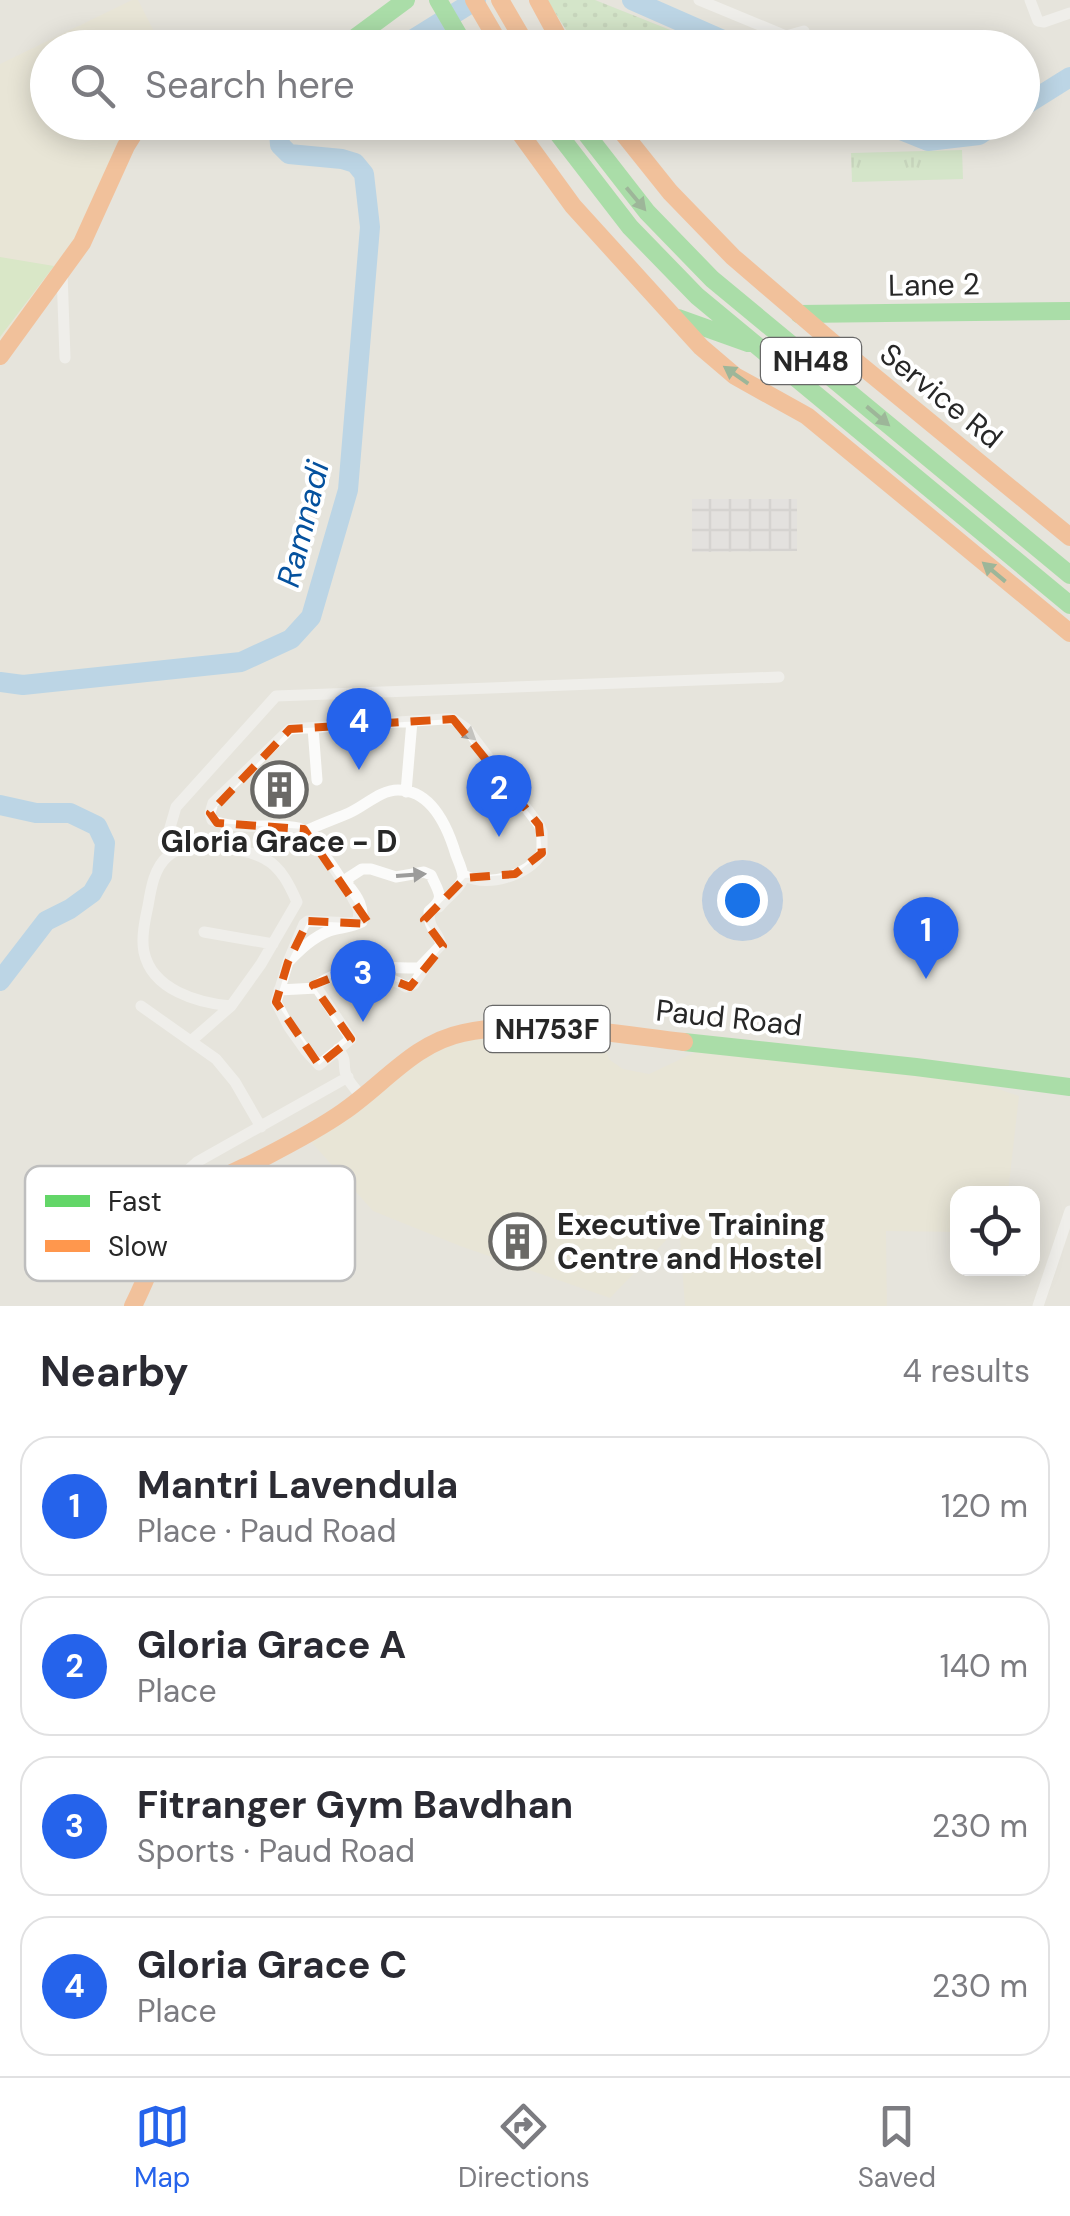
<!DOCTYPE html>
<html lang="en">
<head>
<meta charset="utf-8">
<style>
  body { margin:0; font-family:"DM Sans",sans-serif; background:#f7f7f7; color:#2b2b33 }
  .controls { position:absolute; right:30px; bottom:30px; display:grid; overflow:hidden; border-radius:20px; box-shadow:0 5px 25px #0003 }
  .controls button { width:90px; height:90px; display:grid; place-items:center; padding:0; border:0; border-bottom:2px solid #e1e1e2; background:#fff; color:#2b2b33; font:50px sans-serif }
  .you { position:absolute; left:742px; top:900px; width:35px; height:35px; margin:-25px; border:8px solid #fff; border-radius:50%; background:#1a73e8; box-shadow:0 0 0 15px #1a73e833 }
  .badge { display:grid; place-items:center; width:65px; height:65px; border-radius:50%; background:#2563eb; color:#fff; font-size:32px; font-weight:700 }
  .pin { position:absolute; translate:-50% -82px; filter:drop-shadow(0 2px 5px #0008) }
  .pin::after { content:''; position:absolute; top:52px; width:35px; height:30px; background:inherit; clip-path:polygon(0 0,100% 0,50% 100%) }
  .list { margin:0; padding:0; list-style:none }
  h2 { display:flex; justify-content:space-between; align-items:center; height:130px; margin:0; padding:0 40px; font-size:42px }
  h2 small { font-size:32px; font-weight:400; color:#7c7c81 }
  .list li { display:grid; grid-template-columns:65px 1fr auto; gap:30px; align-items:center; box-sizing:border-box; height:140px; margin:0 20px 20px; padding:0 20px; border:2px solid #e1e1e2; border-radius:30px }
  .list b { display:block; font-size:38px; white-space:nowrap }
  .list p { margin:0; font-size:32px; white-space:nowrap; color:#7c7c81 }
  .list em { font-size:32px; font-style:normal; color:#7c7c81 }
  .icon { flex:none; width:55px; height:55px; fill:none; stroke:currentColor; stroke-width:2; stroke-linecap:round; stroke-linejoin:round }
  .map { position:relative; flex:none; width:1070px; height:1306px; overflow:hidden }
  .search { position:absolute; background:#fff; box-shadow:0 5px 25px #0003; left:30px; right:30px; top:30px; height:110px; display:flex; align-items:center; gap:25px; box-sizing:border-box; padding:0 35px; border-radius:55px; color:#7c7c81; font-size:38px }
  .sheet { height:770px; background:#fff }
  nav { display:flex; justify-content:space-around; align-items:center; box-sizing:border-box; height:140px; border-top:2px solid #e1e1e2; background:#fff; font-size:28px; color:#7c7c81 }
  nav a { display:grid; justify-items:center; gap:5px }
  nav .on { color:#2563eb }
  .map>svg:first-child { display:block }
</style>
</head>
<body>
<div class="map">
<svg width="1070" height="1306" viewBox="0 0 1070 1306">
  <defs>
    <pattern id="industrial-grid" width="8" height="8" patternUnits="userSpaceOnUse" patternTransform="scale(2.5)"><rect width="8" height="8" fill="#e1dee0"/><path d="M0 4h8M4 0v8" fill="none" stroke="#c1bec0"/></pattern>
    <pattern id="grass-dots" width="8" height="8" patternUnits="userSpaceOnUse" patternTransform="scale(2.5)"><rect width="8" height="8" fill="#bfe6b1"/><path d="M2 2h.1M6 6h.1" fill="none" stroke="#a4c598" stroke-width="1.8" stroke-linecap="round"/></pattern>
    <pattern id="park-tufts" width="24" height="20" patternUnits="userSpaceOnUse" patternTransform="scale(2.5)"><rect width="24" height="20" fill="#bfe6b1"/><path d="M3 7l-1-3M5 7V3M7 7l1-3M15 17l-1-3M17 17v-4M19 17l1-3" fill="none" stroke="#a4c598"/></pattern>
  </defs>
  <rect width="100%" height="100%" fill="#e6e4dc"/>
  <path fill="url(#industrial-grid)" d="M692,499h105v52l-105,1z"/>
  <path fill="#ebe6cf" d="M132,0h6l24,47 -114,1v74l86,1 -41,91 -93,135v-285z
    M597,1032l13,28 13,9 26,5 53,-25 260,27 57,20 -11,97 -50,1 -1,38 -71,-1 1,75h-202l-6,-79 -69,71 -150,-52 -87,-35 -68,-76 143,-98z"/>
  <path fill="url(#grass-dots)" d="M547,0h48l118,47c-14,0 -29,1 -42,0 -26,-1 -60,-20 -80,0h-14z"/>
  <path fill="url(#park-tufts)" d="M962,150l1,29 -111,3 -1,-29z"/>
  <path fill="#caeaae" d="M0,257l54,9 -54,71z"/>
  <g fill="none" stroke-linecap="round" stroke-linejoin="round">
    <path stroke="#89c4ef" stroke-width="20" d="M632,0l109,48
      M399,48l77,-48
      M1022,107l48,-30
      M881,122l47,19 51,-6 19,-13
      M0,682l23,3 218,-23 50,-23 20,-22 37,-127 22,-263 -6,-53 -9,-11 -13,-4 -53,-5 -9,-9 -1,-14 2,-9
      M0,805l36,8h34l27,13 8,17 -3,33 -10,17 -22,16 -24,12 -46,60"/>
    <path stroke="#fbfbfa" stroke-width="11" d="M699,0l87,36 18,-5
      M1030,0l8,21 6,1 26,-9
      M62,272l3,86
      M313,728l4,52
      M406,792l6,-71
      M169,831l7,-24 100,-111 503,-19
      M306,831c14,-7 29,-12 43,-18 16,-7 31,-23 49,-23 34,0 50,38 58,65 2,5 7,16 7,22 -1,11 -18,21 -24,30
      M204,932l69,12
      M288,962c12,-12 25,-25 41,-31 11,-4 22,-3 33,-9 2,-15 -4,-25 -14,-37v-7l14,-9h9l25,8 28,-5 7,3c8,18 15,23 -2,36 0,22 9,18 12,34l-22,23c-41,1 -64,-8 -101,16l-1,4 34,51 -32,26 -13,-14 -17,-24 -13,-25 12,-40 16,-38 4,-3 45,2 5,-3 1,-9c-6,-15 -47,-80 -60,-83 -28,-6 -60,4 -87,-8l-2,-7 3,-10 77,-74 155,-10h8l14,10 72,96 3,7v21c-15,23 -54,35 -79,22
      M363,969c14,7 30,9 43,18l8,-3 11,-17
      M279,990l38,-2
      M141,1006l75,53 19,23 26,45
      M191,1041l40,-35 30,-42 36,-62c-7,-16 -16,-35 -32,-43 -22,-12 -78,-19 -97,-3 -14,12 -17,32 -20,50 -3,14 -7,32 -4,46 8,38 54,51 87,54
      M338,1049c9,13 5,10 7,22 1,9 12,19 17,27
      M146,1281l-9,-27 3,-24 27,-41 30,-27 151,-85
      M1038,1306l32,-95"/>
    <path stroke="#63d668" stroke-width="18" d="M438,0l28,48
      M341,48l65,-48
      M549,122l81,105 67,69 373,309
      M577,122l70,90 65,67 358,296
      M799,314l271,-3
      M678,318l70,25
      M684,1042l232,25 154,20"/>
    <path stroke="#ff974d" stroke-width="18" d="M474,0l28,48
      M500,0l28,48
      M538,0l26,48
      M512,122l61,84 128,141 34,29 72,40 263,217
      M614,122l56,70 63,65 98,84 239,196
      M0,356l82,-113 44,-97 15,-24
      M133,1306c17,-33 28,-73 53,-101 18,-21 47,-32 71,-44 29,-15 59,-30 86,-49 40,-27 71,-69 120,-79 69,-15 151,1 221,9"/>
  </g>
  <defs><path id="oneway-solid" d="M-6-.8H1V-3.2L6.5 0L1 3.2V.8H-6Z" transform="scale(2.5)"/></defs>
  <g fill="#457e48">
    <use href="#oneway-solid" transform="translate(636 199) rotate(50)"/>
    <use href="#oneway-solid" transform="translate(736 375) rotate(-145)"/>
    <use href="#oneway-solid" transform="translate(878 416) rotate(40)"/>
    <use href="#oneway-solid" transform="translate(994 572) rotate(-140)"/>
  </g>
  <g fill="#9c9c9b">
    <use href="#oneway-solid" transform="translate(464 730) rotate(40)"/>
    <use href="#oneway-solid" transform="translate(411 875) rotate(-4)"/>
  </g>
  <path d="M0 0H1070V1306H0ZM453,719l86,106 3,28 -27,21 -50,4 -41,42 19,26 -33,41 -51,-20 -46,18 38,54 -32,26 -43,-63 12,-40 20,-41 61,3 -65,-95 -87,-6 -7,-10 80,-84z" fill="#e6e4dc" fill-opacity=".55" fill-rule="evenodd"/>
  <path fill="none" stroke="#de560d" stroke-width="8" stroke-dasharray="20 12" stroke-linejoin="round" d="M453,719l86,106 3,28 -27,21 -50,4 -41,42 19,26 -33,41 -51,-20 -46,18 38,54 -32,26 -43,-63 12,-40 20,-41 61,3 -65,-95 -87,-6 -7,-10 80,-84z"/>
  <defs>
    <symbol id="building-ring" viewBox="-11 -11 22 22"><circle r="9.5" fill="#fff" stroke="#6a6966" stroke-width="1.5"/><path d="M-4-6H4V6H1V3H-1V6H-4ZM-2.5-4.3h1.7v1.8h-1.7ZM.8-4.3h1.7v1.8H.8ZM-2.5-1h1.7V.8h-1.7ZM.8-1h1.7V.8H.8Z" fill="#6a6966"/></symbol>
  </defs>
  <g fill-rule="evenodd">
    <use href="#building-ring" x="248" y="758" width="63" height="63"/>
    <use href="#building-ring" x="486" y="1210" width="63" height="63"/>
  </g>
  <g text-anchor="middle" stroke-width="8" stroke-linejoin="round" paint-order="stroke">
    <g fill="#fff" stroke="#686868" stroke-width="2.5">
      <rect x="761" y="338" width="100" height="46" rx="8"/>
      <rect x="484.5" y="1006" width="125" height="46" rx="8"/>
    </g>
    <g font-size="28" font-weight="bold" fill="#272727">
      <text x="811" y="371">NH48</text>
      <text x="547" y="1039">NH753F</text>
    </g>
    <g font-size="30" fill="#272727" stroke="#fff">
      <text transform="translate(934 285) rotate(-1)" y="10">Lane 2</text>
      <text transform="translate(941 396) rotate(39)" y="10">Service Rd</text>
      <text transform="translate(729 1018) rotate(6)" y="10">Paud Road</text>
    </g>
    <g font-size="30" font-weight="bold" fill="#272727" stroke="#fff">
      <text x="279" y="852">Gloria Grace - D</text>
      <text x="557" y="1235" text-anchor="start">Executive Training<tspan x="557" dy="34">Centre and Hostel</tspan></text>
    </g>
    <g font-size="32" font-style="italic" fill="#04519e" stroke="#fff">
      <text transform="translate(303 524) rotate(-76)" y="11">Ramnadi</text>
    </g>
  </g>
  <rect x="25" y="1166" width="330" height="115" rx="15" fill="#fff" stroke="#bebebe" stroke-width="2.5"/>
  <rect x="45" y="1195" width="45" height="12" fill="#63d668"/>
  <rect x="45" y="1240" width="45" height="12" fill="#ff974d"/>
  <g font-size="28" fill="#272727">
    <text x="108" y="1211">Fast</text>
    <text x="108" y="1256">Slow</text>
  </g>
</svg>
<div class="controls">
<button><svg class="icon" aria-label="locate" viewBox="0 0 24 24"><circle cx="12" cy="12" r="6"/><path d="M12 2v4M12 18v4M2 12h4M18 12h4"/></svg></button>
</div>
<div class="you"></div>
<div class="pin badge" style="left:926px;top:979px">1</div>
<div class="pin badge" style="left:499px;top:837px">2</div>
<div class="pin badge" style="left:363px;top:1022px">3</div>
<div class="pin badge" style="left:359px;top:770px">4</div>
<div class="search"><svg class="icon" aria-label="search" viewBox="0 0 24 24"><circle cx="10" cy="10" r="6"/><path d="M15 15l6 6"/></svg>Search here</div>
</div>
<section class="sheet">
<h2>Nearby<small>4 results</small></h2>
<ul class="list">
<li><span class="badge">1</span><div><b>Mantri Lavendula</b><p>Place · Paud Road</p></div><em>120 m</em></li>
<li><span class="badge">2</span><div><b>Gloria Grace A</b><p>Place</p></div><em>140 m</em></li>
<li><span class="badge">3</span><div><b>Fitranger Gym Bavdhan</b><p>Sports · Paud Road</p></div><em>230 m</em></li>
<li><span class="badge">4</span><div><b>Gloria Grace C</b><p>Place</p></div><em>230 m</em></li>
</ul>
</section>
<nav>
<a class="on"><svg class="icon" aria-label="map" viewBox="0 0 24 24"><path d="M3 6l6-2 6 2 6-2v14l-6 2-6-2-6 2zM9 4v14M15 6v14"/></svg>Map</a>
<a><svg class="icon" aria-label="directions" viewBox="0 0 24 24"><path d="M12 3l9 9-9 9-9-9zM9 14v-3h6M13 9l2 2-2 2"/></svg>Directions</a>
<a><svg class="icon" aria-label="saved" viewBox="0 0 24 24"><path d="M7 4h10v16l-5-4-5 4z"/></svg>Saved</a>
</nav>
</body>
</html>
